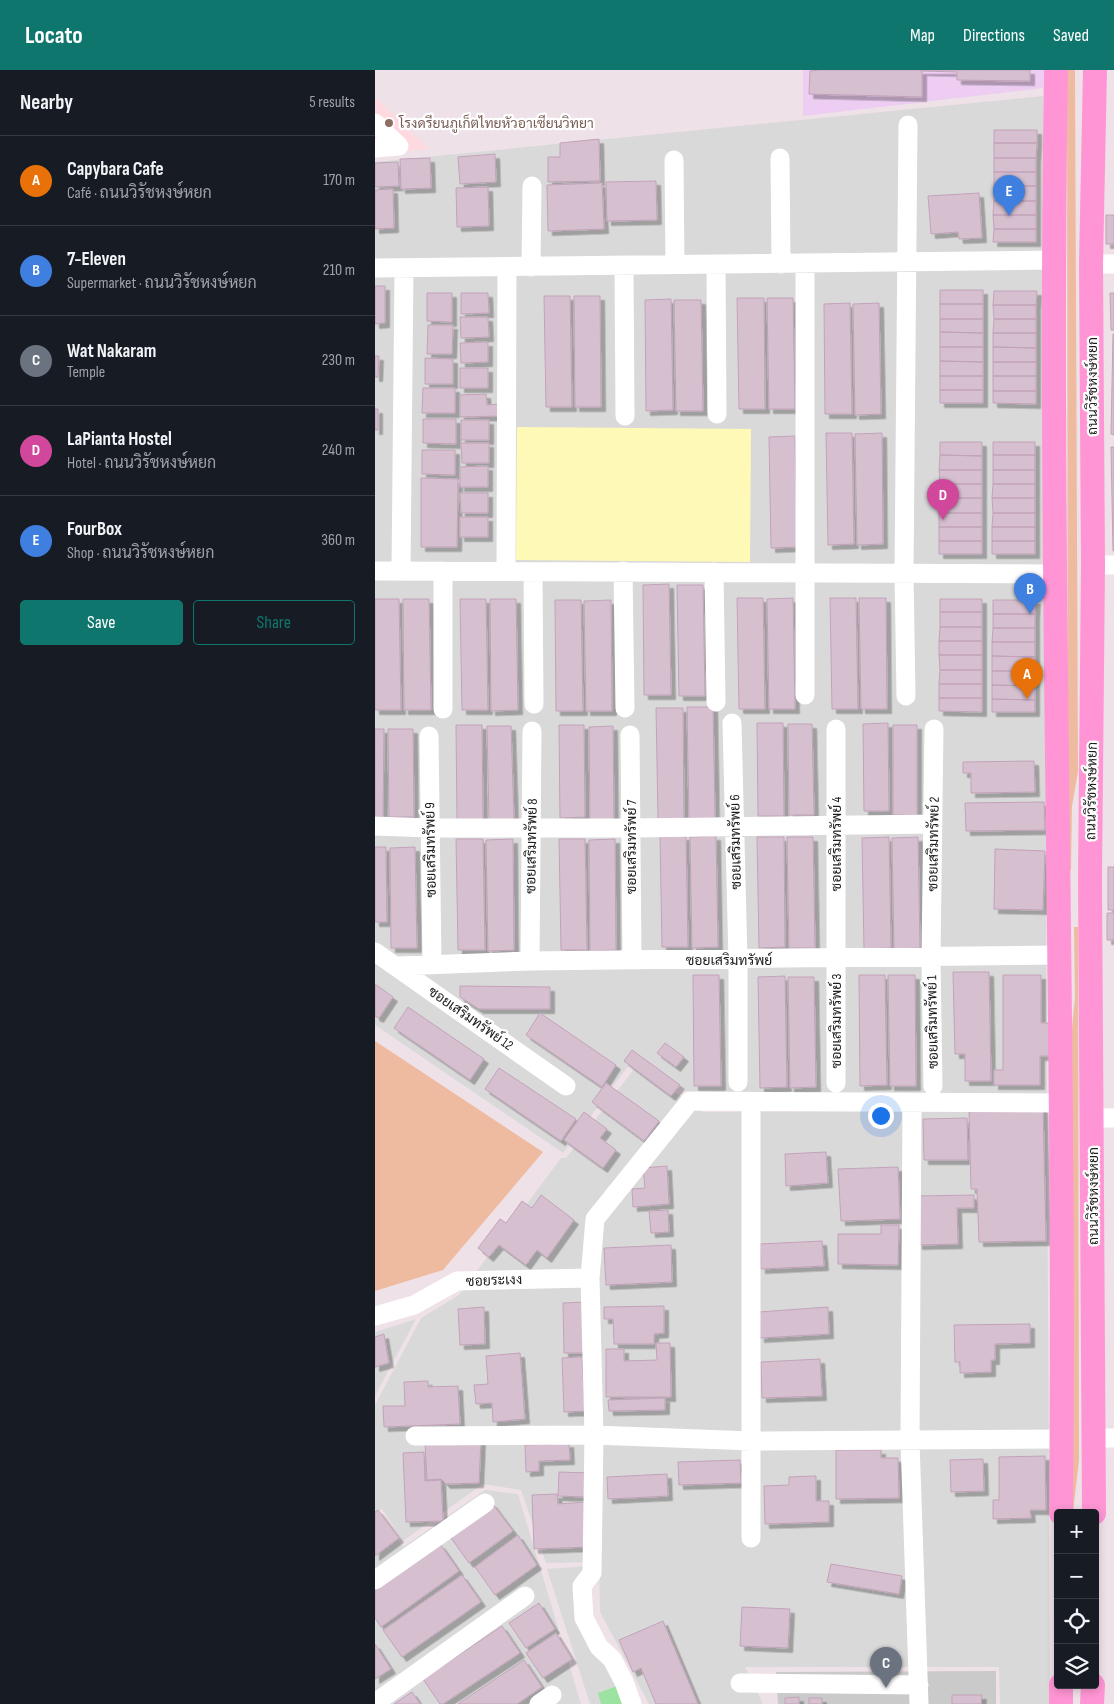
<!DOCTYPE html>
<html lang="en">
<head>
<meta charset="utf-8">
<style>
  body { margin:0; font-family:"Sofia Sans Condensed",Sarabun,sans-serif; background:#20242c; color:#f1f3f6 }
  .controls { position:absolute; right:15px; bottom:15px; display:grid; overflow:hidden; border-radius:5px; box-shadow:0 2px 8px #0003 }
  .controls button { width:45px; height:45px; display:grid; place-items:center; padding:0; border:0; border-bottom:1px solid #363941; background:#171b24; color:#f1f3f6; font:25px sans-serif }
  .you { position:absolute; left:505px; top:1045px; width:18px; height:18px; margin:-12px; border:4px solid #fff; border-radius:50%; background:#1a73e8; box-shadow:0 0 0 8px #1a73e833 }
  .badge { display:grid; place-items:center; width:32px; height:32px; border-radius:50%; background:#0f766e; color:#fff; font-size:16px; font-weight:700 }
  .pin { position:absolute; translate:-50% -41px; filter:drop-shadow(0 1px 2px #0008) }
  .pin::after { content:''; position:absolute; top:26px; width:18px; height:15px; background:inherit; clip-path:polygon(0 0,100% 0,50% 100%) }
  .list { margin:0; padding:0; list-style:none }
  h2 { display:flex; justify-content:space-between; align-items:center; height:65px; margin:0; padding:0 20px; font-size:21px }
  h2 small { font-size:16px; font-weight:400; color:#9ea1a6 }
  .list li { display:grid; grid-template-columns:32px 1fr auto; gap:15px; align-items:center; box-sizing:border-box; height:90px; padding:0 20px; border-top:1px solid #363941 }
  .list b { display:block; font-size:19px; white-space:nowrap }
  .list p { margin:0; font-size:16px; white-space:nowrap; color:#9ea1a6 }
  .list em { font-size:16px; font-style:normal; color:#9ea1a6 }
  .actions { display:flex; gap:10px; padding:15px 20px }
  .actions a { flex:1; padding:11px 0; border:1px solid #0f766e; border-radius:5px; text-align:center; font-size:18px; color:#0f766e }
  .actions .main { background:#0f766e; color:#fff }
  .icon { flex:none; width:28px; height:28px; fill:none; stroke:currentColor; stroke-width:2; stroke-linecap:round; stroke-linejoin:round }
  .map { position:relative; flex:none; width:739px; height:1634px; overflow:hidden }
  header { display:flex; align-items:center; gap:30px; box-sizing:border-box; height:70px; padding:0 25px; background:#0f766e; color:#fff }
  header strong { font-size:24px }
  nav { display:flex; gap:28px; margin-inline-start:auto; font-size:18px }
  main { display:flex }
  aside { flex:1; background:#171b24 }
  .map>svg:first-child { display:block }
</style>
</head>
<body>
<header>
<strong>Locato</strong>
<nav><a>Map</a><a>Directions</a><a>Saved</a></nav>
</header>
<main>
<aside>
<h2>Nearby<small>5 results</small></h2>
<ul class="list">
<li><span class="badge" style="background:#e8710a">A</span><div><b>Capybara Cafe</b><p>Café · ถนนวิรัชหงษ์หยก</p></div><em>170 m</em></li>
<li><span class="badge" style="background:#3f7fe0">B</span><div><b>7-Eleven</b><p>Supermarket · ถนนวิรัชหงษ์หยก</p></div><em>210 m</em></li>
<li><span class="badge" style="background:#6b7280">C</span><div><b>Wat Nakaram</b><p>Temple</p></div><em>230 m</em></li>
<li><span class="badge" style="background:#d1479c">D</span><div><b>LaPianta Hostel</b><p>Hotel · ถนนวิรัชหงษ์หยก</p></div><em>240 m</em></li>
<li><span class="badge" style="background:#3f7fe0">E</span><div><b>FourBox</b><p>Shop · ถนนวิรัชหงษ์หยก</p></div><em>360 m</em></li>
</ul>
<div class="actions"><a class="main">Save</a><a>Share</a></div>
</aside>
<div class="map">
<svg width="739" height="1634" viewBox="0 0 739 1634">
  <defs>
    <filter id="shadow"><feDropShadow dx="4.5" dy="4.5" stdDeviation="0" flood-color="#0004"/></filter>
  </defs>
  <rect width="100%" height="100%" fill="#efe1e8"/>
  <path fill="#dad9da" d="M668,26l4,999 -353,1 -59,-39 -72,96 -188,-128v-863z
    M262,995l66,47 344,-2 3,594h-50l-1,-37h-254l18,37h-114l-49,-92 -1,-50 -53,1 -25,-73 -38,-6 -80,57 -21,-32 -7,4v-108l46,-87 38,-23 102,-137h5z
    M41,1249l-41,77v-64z
    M110,1420l33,4 63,210h-206v-185l5,-4 23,32z
    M212,1496l6,51 49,87h-52l-43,-135z"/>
  <path fill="#edcdf2" d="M428,0h241l-1,18 -240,28z"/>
  <path fill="#ffd9e0" d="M0,27l54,52 -54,6z"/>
  <path fill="#cacaca" d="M621,1601v33h-218l-2,-32z"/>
  <path fill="#efbba0" d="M692,0h8l3,702 -6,34 -1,64 -3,-1z
    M699,857h4l1,533 -6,53h-3v-466l5,-49z
    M0,971l168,111 -100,118 -68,21z"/>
  <path fill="#fff9b7" d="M142,357l234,2 -1,133 -234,-2z"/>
  <path fill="#9ce2a0" d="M242,1616l6,18h-22l-3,-11z"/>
  <path fill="#d6c0d0" stroke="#c2a2b9" filter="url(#shadow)" d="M445,0h210v11l-73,-1v-8l-35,-1v26l-113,-3 1,-23z
    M619,60h43v13h-43z
    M224,69l1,42 -52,1v-25h12v-14z
    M619,73h43l-1,15h-42z
    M120,84l1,28 -36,2 -2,-27z
    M55,88l1,30 -30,1 -1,-30z
    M619,88h42v14h-42z
    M23,92l1,24 -24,1v-24z
    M619,102h42v14h-42z
    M281,111l1,39 -50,1 -1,-39z
    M227,113l2,46 -56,2 -1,-46z
    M619,116h42v15h-42z
    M113,117l1,39 -32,1 -1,-39z
    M18,119l1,39 -19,1v-39z
    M604,123l3,45 -23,1 -1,-7 -27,2 -3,-38z
    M619,131h42v14h-43z
    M618,145h43v14h-42z
    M731,145h8v29h-8z
    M619,159h42v13h-43z
    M0,216h10v37l-10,1z
    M565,220h43v14h-43z
    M619,221h43l-1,14h-43z
    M52,223h25v29l-25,-1z
    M86,223h27l1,20 -28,1z
    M735,223h4v37h-3z
    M169,226h26l2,111h-26z
    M199,226h26l1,111h-26z
    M362,228h27l1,111h-26z
    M392,228h26l2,111h-26z
    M296,229l2,111 -27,1 -1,-111z
    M299,230h27l2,111h-27z
    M475,233l2,111h-27l-1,-110z
    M504,233l2,111 -26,1 -2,-111z
    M565,234h43v15h-43z
    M618,235h43v14h-42z
    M85,247h28l1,20 -28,1z
    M565,249h43v14l-43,-1z
    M619,249h42v14h-43z
    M53,255h25l-1,29h-25z
    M565,262l43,1v14h-43z
    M618,263h43v15l-43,-1z
    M738,264h1v101l-3,-1z
    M113,272v20l-27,1 -1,-20z
    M565,277h43v15l-43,-1z
    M618,277l43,1v14h-43z
    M0,286h4l-1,21h-3z
    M50,288l28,1v25h-28z
    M565,291l43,1v14h-43z
    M618,292h43v14h-43z
    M85,298h28v20h-28z
    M565,306h43v14h-43z
    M618,306h43v15h-43z
    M48,318h32v25h-33z
    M565,320h43v13h-43z
    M618,321h43v13l-43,-1z
    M111,324l1,11 12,-1 1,12 -40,1v-22z
    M0,339h3v21h-3z
    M48,349h33v25l-33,-1z
    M86,350h28v20h-28z
    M451,363h26l2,111 -26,1z
    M507,363l1,111 -26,1 -2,-111z
    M420,366l2,111 -26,1 -2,-111z
    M565,372h42v14l-42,-1z
    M618,372h42v13h-42z
    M86,373h28v20h-27z
    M736,377h3v104h-1z
    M47,380h33v25l-33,-1z
    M565,385l42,1v14h-43z
    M618,385h42v15h-42z
    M113,396v21h-28v-20z
    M564,400h43v14h-42z
    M618,400h42v14h-42z
    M46,408l37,1 -1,68h-36z
    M565,414h42v14h-43z
    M618,414h42v14h-43z
    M85,423h28v20h-27z
    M564,428h43v15h-43z
    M617,428h43v15h-42z
    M564,443h43v14h-43z
    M618,443h42v14h-43z
    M85,447h28v20h-28z
    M564,457h43v14h-43z
    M617,457h43v14h-43z
    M564,471h43v13h-43z
    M617,471h43v13h-43z
    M294,514l2,111h-27l-1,-110z
    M302,515h26l2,111h-26z
    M362,528h26l2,111h-26z
    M418,528l2,111h-26l-2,-110z
    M455,528h26l2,111h-26z
    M484,528h27l1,111h-26z
    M0,529h24l2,111h-26z
    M28,529h26l2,111h-27z
    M85,529h26l2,111h-26z
    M115,529h26l2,111 -27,1z
    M565,529h42v13h-42z
    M180,530h26l2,111h-27z
    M236,530l1,111h-26l-2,-110z
    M618,530h43l-1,14h-42z
    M565,542h42v15h-42z
    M618,544h42v14h-42z
    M565,557h42v14h-43z
    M618,558h42v14h-43z
    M564,571h43v14h-43z
    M617,572h43v15l-43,-1z
    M564,585h43v15h-42z
    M617,586l43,1v14h-43z
    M565,600h42v14h-43z
    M617,601h43v15l-43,-1z
    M564,614h43v14h-43z
    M617,615l43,1v14l-43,-1z
    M564,628h43v14l-43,-1z
    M617,629l43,1v12h-43z
    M312,637h26l2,111h-26z
    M281,638h27l1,111h-26z
    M382,653h26l1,93h-26z
    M513,653l1,88h-25l-1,-87z
    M413,654h24l2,91h-25z
    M81,655h26l1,95h-26z
    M184,655h25l1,92 -25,1z
    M518,655h24v90h-24z
    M112,656h24l3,94h-25z
    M238,656l1,95h-24l-1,-94z
    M0,659h9l-1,88h-8z
    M13,659h25l1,88h-25z
    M659,691l1,31 -64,1v-20h-8v-11z
    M669,732l1,28 -79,1 -1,-28z
    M285,766h26l2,111h-26z
    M341,766l2,111 -26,1 -2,-111z
    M382,767h27l1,110 -26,1z
    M412,767h26l2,111h-26z
    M514,767l2,111 -27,1 -2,-111z
    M543,767l2,111 -26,1 -2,-111z
    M81,769h27l2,111h-27z
    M138,769l1,111 -26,1 -2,-111z
    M184,769h26l2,111h-26z
    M240,769l1,111 -26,1 -1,-111z
    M0,777h11l1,75h-12z
    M40,777l2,101h-26l-1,-100z
    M620,779l50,2 -2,59 -49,-1z
    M733,797h6v43h-6z
    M732,843h7v27h-7z
    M578,902h36l2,109h-26v-27h-10z
    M318,905h26l2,111h-27z
    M484,905h26l2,110 -27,1z
    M513,905h27l1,111h-26z
    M628,905h38v48h8v33h-9v29h-46v-15h9z
    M410,906l2,111 -27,1 -2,-111z
    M413,907h26l2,110 -26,1z
    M0,914l18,13 -14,21 -4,-2z
    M85,916l90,1v22h-71l-19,-12z
    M33,937l76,52 -14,21 -76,-52z
    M165,943l76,52 -14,22 -76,-52z
    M290,973l19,14 -8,10 -19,-14z
    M257,980l48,35 -9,11 -47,-35z
    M124,998l77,51 -15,22 -76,-52z
    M231,1013l53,38 -15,20 -52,-39z
    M668,1037l3,134 -67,1 -2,-53h-6l-2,-80z
    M209,1042l23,17 -7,9 16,12 -13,18 -39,-28z
    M592,1048l1,42h-44l-1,-41z
    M451,1082l2,31 -42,3 -1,-32z
    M292,1096l2,38 -36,3 -1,-18 13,-1 -2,-20z
    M523,1097l2,52 -59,2 -3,-52z
    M166,1125l33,25 -27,38 -10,-8 -11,15 -27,-20 -10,12 -11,-9 22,-29 6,4 16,-22 10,7z
    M599,1125v13h-17l1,36 -40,1 -1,-49z
    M293,1140l1,22 -18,1 -2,-22z
    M506,1155h18l-1,40 -60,-1v-30h43z
    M447,1171l2,25 -63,3 -1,-25z
    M296,1175l1,37 -66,3 -2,-37z
    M211,1232l1,51h-23l-1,-50z
    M289,1236v27l-10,1v10h-40l-1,-25h-9v-12z
    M109,1237l1,37 -25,1 -2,-36z
    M453,1237l1,27 -69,4 -1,-26z
    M655,1254v19l-35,1v16h-4v12l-31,1v-11h-5l-1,-37z
    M9,1264l5,29 -14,4v-30z
    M281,1273h14l1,54h-65v-48h18v12l33,-1z
    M145,1283l5,66 -32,3 -1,-19 -16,1 -2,-19 14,-1 -2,-28z
    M207,1287l3,54 -21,1 -2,-54z
    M445,1289l2,37 -60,2 -1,-36z
    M53,1311v6l30,-1 2,38 -76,3 -1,-21h22l-1,-24z
    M290,1328v12l-56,1 -1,-11z
    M106,1369l-2,44 -33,1 -5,-5 -14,1 -2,-37z
    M194,1373l1,17 -31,1v10l-13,1 -1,-27z
    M461,1380h45v8h17l1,40 -63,1z
    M49,1382l1,29 16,-1 2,41 -37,1 -3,-69z
    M670,1386l1,54h-16l1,8 -38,1v-19h6v-43z
    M608,1389l1,32 -33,1 -1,-32z
    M365,1390l1,23 -62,2 -1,-23z
    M184,1402l31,1 -1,24 -31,-1z
    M292,1404l1,22 -60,3 -1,-22z
    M441,1406v25h13v21l-64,2 -1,-38 25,-1v-8z
    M182,1424l1,10 28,-2 2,45 -54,2 -2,-54z
    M117,1433l21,28 -44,32 -20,-28z
    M3,1440l21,28 -24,18v-44z
    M143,1465l19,30 -42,30 -20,-28z
    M65,1474l19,27 -78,56 -6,-9v-28z
    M456,1494l71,12 -3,18 -72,-12z
    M87,1505l19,27 -79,55 -19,-27z
    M164,1533l16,26 -29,19 -17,-25z
    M367,1537l48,2 -2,39 -48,-2z
    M288,1551l35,83h-42l-15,-36 -8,4 -14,-32z
    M127,1556l18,27 -77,51h-3l-17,-25z
    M181,1563l16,26 -29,19 -17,-25z
    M0,1574l16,25 -16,10z
    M149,1590l18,27 -25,17h-59z
    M37,1622l8,12h-26z
    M577,1625h30l-1,9h-29z
    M424,1627v7h-14v-6z
    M434,1628h13v6h-13z"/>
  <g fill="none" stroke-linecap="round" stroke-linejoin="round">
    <path stroke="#fff" stroke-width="19" d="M0,53l24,23 -24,2
      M405,88l1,106
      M299,90l1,105
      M430,194v431
      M716,194h23
      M341,195l1,149
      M249,196l1,150
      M156,197l1,-81
      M0,198l678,-8
      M718,495h21
      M0,501l678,3
      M26,501l3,-303
      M68,501v138
      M131,501l1,-304
      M248,501l2,137
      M158,502l1,132
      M339,502l2,130
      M531,626l-2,-123 4,-448
      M357,653l6,237v122
      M461,659v354
      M255,665l2,225
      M54,666l3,229
      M0,756l55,2h201l302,-4
      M0,882l191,134
      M155,891l2,-230
      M23,896l132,-5 530,-6
      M558,1016l-2,-128 3,-229
      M376,1032v436
      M537,1032l-2,339 9,263
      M718,1048h21
      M0,1246l39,-11 43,-24 133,-3
      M40,1366l179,-1 158,6 310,-2
      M720,1368h19
      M0,1510l110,-77
      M365,1613l179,2
      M0,1633l150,-107
      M164,1634l13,-9
      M257,1634l-8,-22 -12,-23 -13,-12 -15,-29 -2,-32 10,-13 2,-138 -4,-157 5,-59 95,-118 370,2"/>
    <path stroke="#ff95d4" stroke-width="24" d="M681,0c-8,481 10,962 5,1443
      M719,1443l-4,-634 3,-314 -2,-301 4,-194
      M686,1615v19
      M717,1634l1,-19"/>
  </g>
  <circle fill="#8d6e63" stroke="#fff" stroke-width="2" cx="14" cy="53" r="5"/>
  <g text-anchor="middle" stroke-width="4.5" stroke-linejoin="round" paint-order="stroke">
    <g font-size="14" fill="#785e54" stroke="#fff" text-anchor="start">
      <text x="24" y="58">โรงดรียนภูเก็ตไทยหัวอาเซียนวิทยา</text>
    </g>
    <g font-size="14" fill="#1c1c1c" stroke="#fff">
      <text transform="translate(717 316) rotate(-90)" y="5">ถนนวิรัชหงษ์หยก</text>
      <text transform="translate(716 721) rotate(-89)" y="5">ถนนวิรัชหงษ์หยก</text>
      <text transform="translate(360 772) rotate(-91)" y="5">ซอยเสริมทรัพย์ 6</text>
      <text transform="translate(461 774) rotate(-90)" y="5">ซอยเสริมทรัพย์ 4</text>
      <text transform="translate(558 774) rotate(-89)" y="5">ซอยเสริมทรัพย์ 2</text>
      <text transform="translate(156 776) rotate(-89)" y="5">ซอยเสริมทรัพย์ 8</text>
      <text transform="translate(256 777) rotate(-90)" y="5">ซอยเสริมทรัพย์ 7</text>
      <text transform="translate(55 780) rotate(-91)" y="5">ซอยเสริมทรัพย์ 9</text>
      <text x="354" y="895">ซอยเสริมทรัพย์</text>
      <text transform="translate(96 948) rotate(35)" y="5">ซอยเสริมทรัพย์ 12</text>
      <text transform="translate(461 951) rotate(-90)" y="5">ซอยเสริมทรัพย์ 3</text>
      <text transform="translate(557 952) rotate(-91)" y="5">ซอยเสริมทรัพย์ 1</text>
      <text transform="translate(718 1126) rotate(-90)" y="5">ถนนวิรัชหงษ์หยก</text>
      <text transform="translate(119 1210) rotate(-2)" y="5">ซอยระเงง</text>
    </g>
  </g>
</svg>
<div class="controls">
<button>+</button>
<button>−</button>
<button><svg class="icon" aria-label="locate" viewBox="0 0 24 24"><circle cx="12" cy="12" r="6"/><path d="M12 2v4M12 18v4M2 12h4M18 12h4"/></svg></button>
<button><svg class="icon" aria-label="layers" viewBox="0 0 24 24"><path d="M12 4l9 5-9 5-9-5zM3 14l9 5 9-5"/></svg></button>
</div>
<div class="you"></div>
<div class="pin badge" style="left:652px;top:629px;background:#e8710a">A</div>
<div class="pin badge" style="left:655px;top:544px;background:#3f7fe0">B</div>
<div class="pin badge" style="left:511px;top:1618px;background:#6b7280">C</div>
<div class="pin badge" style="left:568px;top:450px;background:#d1479c">D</div>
<div class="pin badge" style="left:634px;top:146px;background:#3f7fe0">E</div>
</div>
</main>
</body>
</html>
